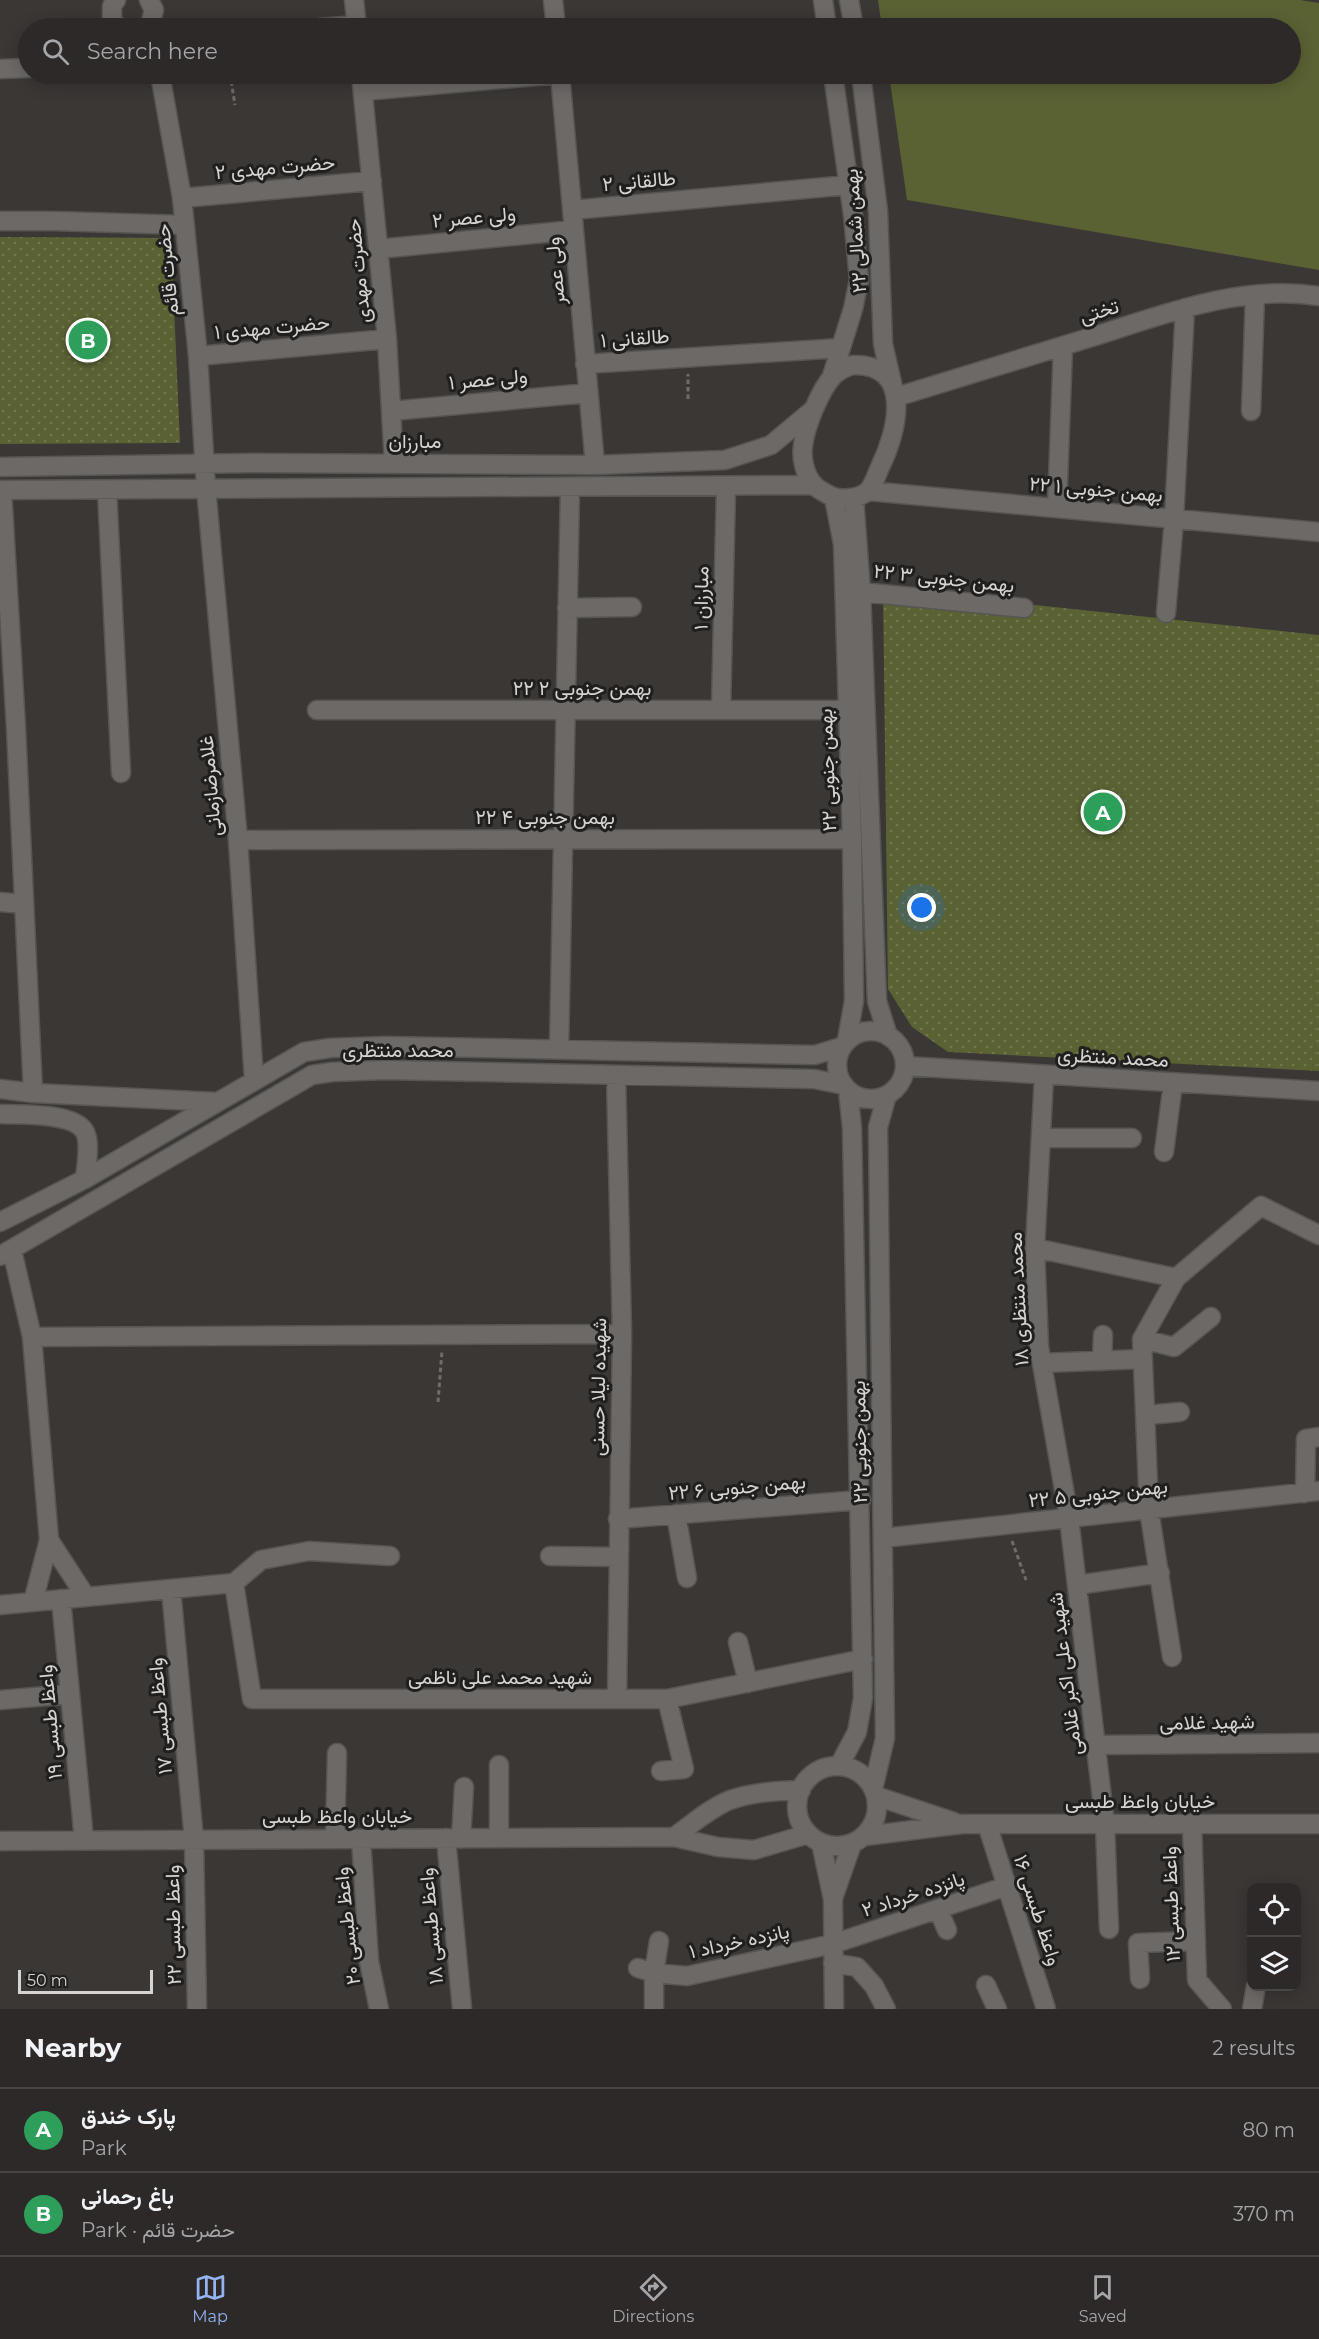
<!DOCTYPE html>
<html lang="en">
<head>
<meta charset="utf-8">
<style>
  body { margin:0; font-family:Montserrat,Vazirmatn,sans-serif; background:#343130; color:#f1f3f6 }
  .controls { position:absolute; right:18px; bottom:18px; display:grid; overflow:hidden; border-radius:12px; box-shadow:0 3px 15px #0003 }
  .controls button { width:54px; height:54px; display:grid; place-items:center; padding:0; border:0; border-bottom:2px solid #484545; background:#2c2928; color:#f1f3f6; font:30px sans-serif }
  .scale { position:absolute; left:18px; bottom:15px; width:135px; box-sizing:border-box; padding-left:6px; border:3px solid #d6d4d3; border-top:0; font-size:16px; line-height:21px; white-space:nowrap; color:#d6d4d3; -webkit-text-stroke:4px #201f1d; paint-order:stroke }
  .you { position:absolute; left:922px; top:908px; width:21px; height:21px; margin:-15px; border:4px solid #fff; border-radius:50%; background:#1a73e8; box-shadow:0 0 0 9px #1a73e833 }
  .badge { display:grid; place-items:center; width:39px; height:39px; border-radius:50%; background:#95b2f1; color:#fff; font-size:20px; font-weight:700 }
  .pin { position:absolute; translate:-50% -50%; border:3px solid #fff; box-shadow:0 2px 6px #0006 }
  .list { margin:0; padding:0; list-style:none }
  h2 { display:flex; justify-content:space-between; align-items:center; height:78px; margin:0; padding:0 24px; font-size:26px }
  h2 small { font-size:20px; font-weight:400; color:#a6a6a8 }
  .list li { display:grid; grid-template-columns:39px 1fr auto; gap:18px; align-items:center; box-sizing:border-box; height:84px; padding:0 24px; border-top:2px solid #484545 }
  .list b { display:block; font-size:22px; white-space:nowrap }
  .list p { margin:0; font-size:20px; white-space:nowrap; color:#a6a6a8 }
  .list em { font-size:20px; font-style:normal; color:#a6a6a8 }
  .icon { flex:none; width:33px; height:33px; fill:none; stroke:currentColor; stroke-width:2; stroke-linecap:round; stroke-linejoin:round }
  .map { position:relative; flex:none; width:1319px; height:2009px; overflow:hidden }
  .search { position:absolute; background:#2c2928; box-shadow:0 3px 15px #0003; left:18px; right:18px; top:18px; height:66px; display:flex; align-items:center; gap:15px; box-sizing:border-box; padding:0 21px; border-radius:33px; color:#a6a6a8; font-size:22px }
  .sheet { height:246px; background:#2c2928 }
  nav { display:flex; justify-content:space-around; align-items:center; box-sizing:border-box; height:84px; border-top:2px solid #484545; background:#2c2928; font-size:16px; color:#a6a6a8 }
  nav a { display:grid; justify-items:center; gap:3px }
  nav .on { color:#95b2f1 }
  .map>svg:first-child { display:block }
</style>
</head>
<body>
<div class="map">
<svg width="1319" height="2009" viewBox="0 0 1319 2009">
  <defs>
    <pattern id="park-dots" width="8" height="8" patternUnits="userSpaceOnUse" patternTransform="scale(1.5)"><rect width="8" height="8" fill="#5a6234"/><path d="M2 2h.1M6 6h.1" fill="none" stroke="#717850" stroke-width="1.8" stroke-linecap="round"/></pattern>
  </defs>
  <rect width="100%" height="100%" fill="#3a3735"/>
  <path fill="#5a6234" d="M878,0h422l19,3v267l-412,-70 -18,-126h401v-46h-408z"/>
  <path fill="url(#park-dots)" d="M0,237l171,1 9,205 -180,1z
    M883,589l436,46v436l-371,-19 -36,-25 -24,-38z"/>
  <g fill="none" stroke-linecap="round" stroke-linejoin="round">
    <defs>
      <path id="minor" d="M116,0l-4,6v15l8,7
        M354,0l3,28
        M553,0l3,28
        M823,0l4,28
        M849,0l5,28
        M144,28l6,-3 4,-15 -5,-10
        M320,28l37,-3
        M0,69l28,-1
        M160,74l22,124 16,158 8,132 32,352 16,240
        M361,74l26,265 7,125
        M560,74l35,391
        M861,74l17,137 5,133 9,39
        M363,91l197,-17
        M182,198l190,-17
        M572,210l277,-25
        M0,221h54l131,4
        M378,249l196,-19
        M198,356l189,-17
        M585,364l256,-16
        M853,365c61,-1 45,66 27,102 -3,7 -7,19 -12,24 -9,8 -29,10 -39,4 -5,-3 -12,-6 -15,-10 -9,-9 -13,-27 -11,-39 2,-19 17,-56 30,-70 6,-6 13,-9 20,-11z
        M832,376l21,-67 6,-29 -6,-65 -20,-141
        M896,397c65,-20 131,-40 196,-60 73,-23 149,-53 227,-41
        M391,411l197,-18
        M1251,411l4,-116
        M0,467l251,-4 344,2 130,-5 46,-15 43,-36
        M0,490l814,-5
        M2,490l14,238 17,365
        M107,490l14,283
        M868,491l451,41
        M834,498l9,46 9,295 2,162 -7,39
        M854,498l7,94 16,409 11,35
        M1057,508l6,-162
        M861,592l163,16
        M567,608l65,-1
        M1166,613l8,-94 11,-211
        M317,710h531
        M721,710l5,-223
        M238,840l614,-1
        M0,902l24,2
        M837 1065a34 34 0 1 1 68 0a34 34 0 1 1-68 0Z
        M559,1050l11,-562
        M905,1066l414,25
        M616,1075l6,259 -5,365
        M1044,1076l-9,172 4,99 30,171 36,306 4,105
        M0,1089l33,4 183,9
        M0,1114c20,1 74,-2 85,18 6,13 1,33 0,47
        M1041,1138h91
        M1164,1152l9,-69
        M0,1222l85,-43 219,-127 26,-4 55,-2 430,9 26,-8
        M1035,1248l141,30
        M12,1250l20,87 17,203 -16,62
        M0,1256l312,-181 20,-3 53,-2 429,9 30,6
        M32,1337l590,-3
        M1142,1339l32,8 37,-30
        M1102,1361l1,-26
        M1042,1363l101,-4
        M1147,1415l33,-3
        M1305,1493l1,-54 13,-2
        M676,1514l11,64
        M618,1519l243,-19
        M883,1538l436,-47
        M49,1540l37,57
        M550,1556l68,1
        M234,1583l18,116h415l196,-40
        M1077,1585l83,-12
        M171,1589l23,251 3,169
        M61,1599l23,241
        M0,1605l234,-22 27,-23 48,-9 81,5
        M738,1642l10,41
        M1172,1657l-23,-147 -7,-171 34,-61 85,-72 58,29
        M0,1700l70,-6
        M1096,1745l223,-2
        M839,1766l18,-34 6,-34 -11,-570 -4,-38
        M797 1806a40 40 0 1 1 80 0a40 40 0 1 1-80 0Z
        M661,1771l23,-2 -17,-70
        M873,1789l12,-51 -7,-611 9,-32
        M876,1796l78,26
        M1192,1823l5,157 25,29
        M987,1824l59,185
        M865,1836l97,-12h357
        M674,1837c17,-12 36,-29 56,-37 23,-8 47,-9 71,-10
        M446,1838l16,171
        M499,1838v-73
        M335,1839l2,-86
        M361,1839l8,122 10,48
        M461,1839l3,-52
        M0,1841l674,-4 44,10 36,3 54,-16
        M821,1843l12,56 1,110
        M833,1898l19,-54
        M938,1909l9,21
        M833,1963l24,4 17,19 12,23
        M638,1968l16,5 33,3 146,-32 174,-58
        M1140,1979l-2,-36 56,-2
        M986,1985l11,24
        M654,2009v-36l5,-32
        M1252,2009l4,-23"/>
    </defs>
    <use href="#minor" stroke="#575553" stroke-width="21"/>
    <path stroke="#6f6d6b" stroke-width="3" stroke-dasharray="4.5 3" stroke-linecap="butt" d="M230,74l5,31
      M688,399v-25
      M438,1402l4,-51
      M1012,1541l14,39"/>
    <use href="#minor" stroke="#6c6966" stroke-width="18"/>
  </g>
  <g text-anchor="middle" stroke-width="6" stroke-linejoin="round" paint-order="stroke">
    <g font-size="20" fill="#d6d4d3" stroke="#201f1d">
      <text transform="translate(275 167) rotate(-5)" y="7">حضرت مهدی ۲</text>
      <text transform="translate(639 181) rotate(-5)" y="7">طالقانی ۲</text>
      <text transform="translate(474 217) rotate(-5)" y="7">ولی عصر ۲</text>
      <text transform="translate(855 231) rotate(-94)" y="7">۲۲ بهمن شمالی</text>
      <text transform="translate(167 270) rotate(-96)" y="7">حضرت قائم</text>
      <text transform="translate(358 271) rotate(-96)" y="7">حضرت مهدی</text>
      <text transform="translate(555 271) rotate(-95)" y="7">ولی عصر</text>
      <text transform="translate(1099 311) rotate(-17)" y="7">تختی</text>
      <text transform="translate(272 327) rotate(-5)" y="7">حضرت مهدی ۱</text>
      <text transform="translate(635 338) rotate(-4)" y="7">طالقانی ۱</text>
      <text transform="translate(488 379) rotate(-5)" y="7">ولی عصر ۱</text>
      <text x="415" y="448">مبارزان</text>
      <text transform="translate(1096 489) rotate(5)" y="7">۲۲ بهمن جنوبی ۱</text>
      <text transform="translate(944 578) rotate(6)" y="7">۲۲ بهمن جنوبی ۳</text>
      <text transform="translate(701 598) rotate(-89)" y="7">مبارزان ۱</text>
      <text x="582" y="695">۲۲ بهمن جنوبی ۲</text>
      <text transform="translate(827 770) rotate(-92)" y="7">۲۲ بهمن جنوبی</text>
      <text transform="translate(210 786) rotate(-95)" y="7">غلامرضازمانی</text>
      <text x="545" y="824">۲۲ بهمن جنوبی ۴</text>
      <text x="398" y="1057">محمد منتظری</text>
      <text transform="translate(1113 1057) rotate(3)" y="7">محمد منتظری</text>
      <text transform="translate(1018 1299) rotate(-93)" y="7">محمد منتظری ۱۸</text>
      <text transform="translate(598 1387) rotate(-89)" y="7">شهیده لیلا حسنی</text>
      <text transform="translate(859 1442) rotate(-91)" y="7">۲۲ بهمن جنوبی</text>
      <text transform="translate(737 1487) rotate(-5)" y="7">۲۲ بهمن جنوبی ۶</text>
      <text transform="translate(1098 1493) rotate(-6)" y="7">۲۲ بهمن جنوبی ۵</text>
      <text transform="translate(1065 1674) rotate(-97)" y="7">شهید علی اکبر غلامی</text>
      <text x="500" y="1684">شهید محمد علی ناظمی</text>
      <text transform="translate(160 1716) rotate(-95)" y="7">واعظ طبسی ۱۷</text>
      <text transform="translate(50 1722) rotate(-95)" y="7">واعظ طبسی ۱۹</text>
      <text transform="translate(1207 1722) rotate(-1)" y="7">شهید غلامی</text>
      <text x="1140" y="1808">خیابان واعظ طبسی</text>
      <text x="337" y="1823">خیابان واعظ طبسی</text>
      <text transform="translate(913 1894) rotate(-18)" y="7">پانزده خرداد ۲</text>
      <text transform="translate(1171 1904) rotate(-92)" y="7">واعظ طبسی ۱۲</text>
      <text transform="translate(1038 1910) rotate(72)" y="7">واعظ طبسی ۱۶</text>
      <text transform="translate(173 1925) rotate(-91)" y="7">واعظ طبسی ۲۲</text>
      <text transform="translate(347 1926) rotate(-96)" y="7">واعظ طبسی ۲۰</text>
      <text transform="translate(431 1926) rotate(-95)" y="7">واعظ طبسی ۱۸</text>
      <text transform="translate(739 1941) rotate(-12)" y="7">پانزده خرداد ۱</text>
    </g>
  </g>
</svg>
<div class="controls">
<button><svg class="icon" aria-label="locate" viewBox="0 0 24 24"><circle cx="12" cy="12" r="6"/><path d="M12 2v4M12 18v4M2 12h4M18 12h4"/></svg></button>
<button><svg class="icon" aria-label="layers" viewBox="0 0 24 24"><path d="M12 4l9 5-9 5-9-5zM3 14l9 5 9-5"/></svg></button>
</div>
<div class="scale">50 m</div>
<div class="you"></div>
<div class="pin badge" style="left:1103px;top:812px;background:#2e9e5b">A</div>
<div class="pin badge" style="left:88px;top:340px;background:#2e9e5b">B</div>
<div class="search"><svg class="icon" aria-label="search" viewBox="0 0 24 24"><circle cx="10" cy="10" r="6"/><path d="M15 15l6 6"/></svg>Search here</div>
</div>
<section class="sheet">
<h2>Nearby<small>2 results</small></h2>
<ul class="list">
<li><span class="badge" style="background:#2e9e5b">A</span><div><b>پارک خندق</b><p>Park</p></div><em>80 m</em></li>
<li><span class="badge" style="background:#2e9e5b">B</span><div><b>باغ رحمانی</b><p>Park · حضرت قائم</p></div><em>370 m</em></li>
</ul>
</section>
<nav>
<a class="on"><svg class="icon" aria-label="map" viewBox="0 0 24 24"><path d="M3 6l6-2 6 2 6-2v14l-6 2-6-2-6 2zM9 4v14M15 6v14"/></svg>Map</a>
<a><svg class="icon" aria-label="directions" viewBox="0 0 24 24"><path d="M12 3l9 9-9 9-9-9zM9 14v-3h6M13 9l2 2-2 2"/></svg>Directions</a>
<a><svg class="icon" aria-label="saved" viewBox="0 0 24 24"><path d="M7 4h10v16l-5-4-5 4z"/></svg>Saved</a>
</nav>
</body>
</html>
